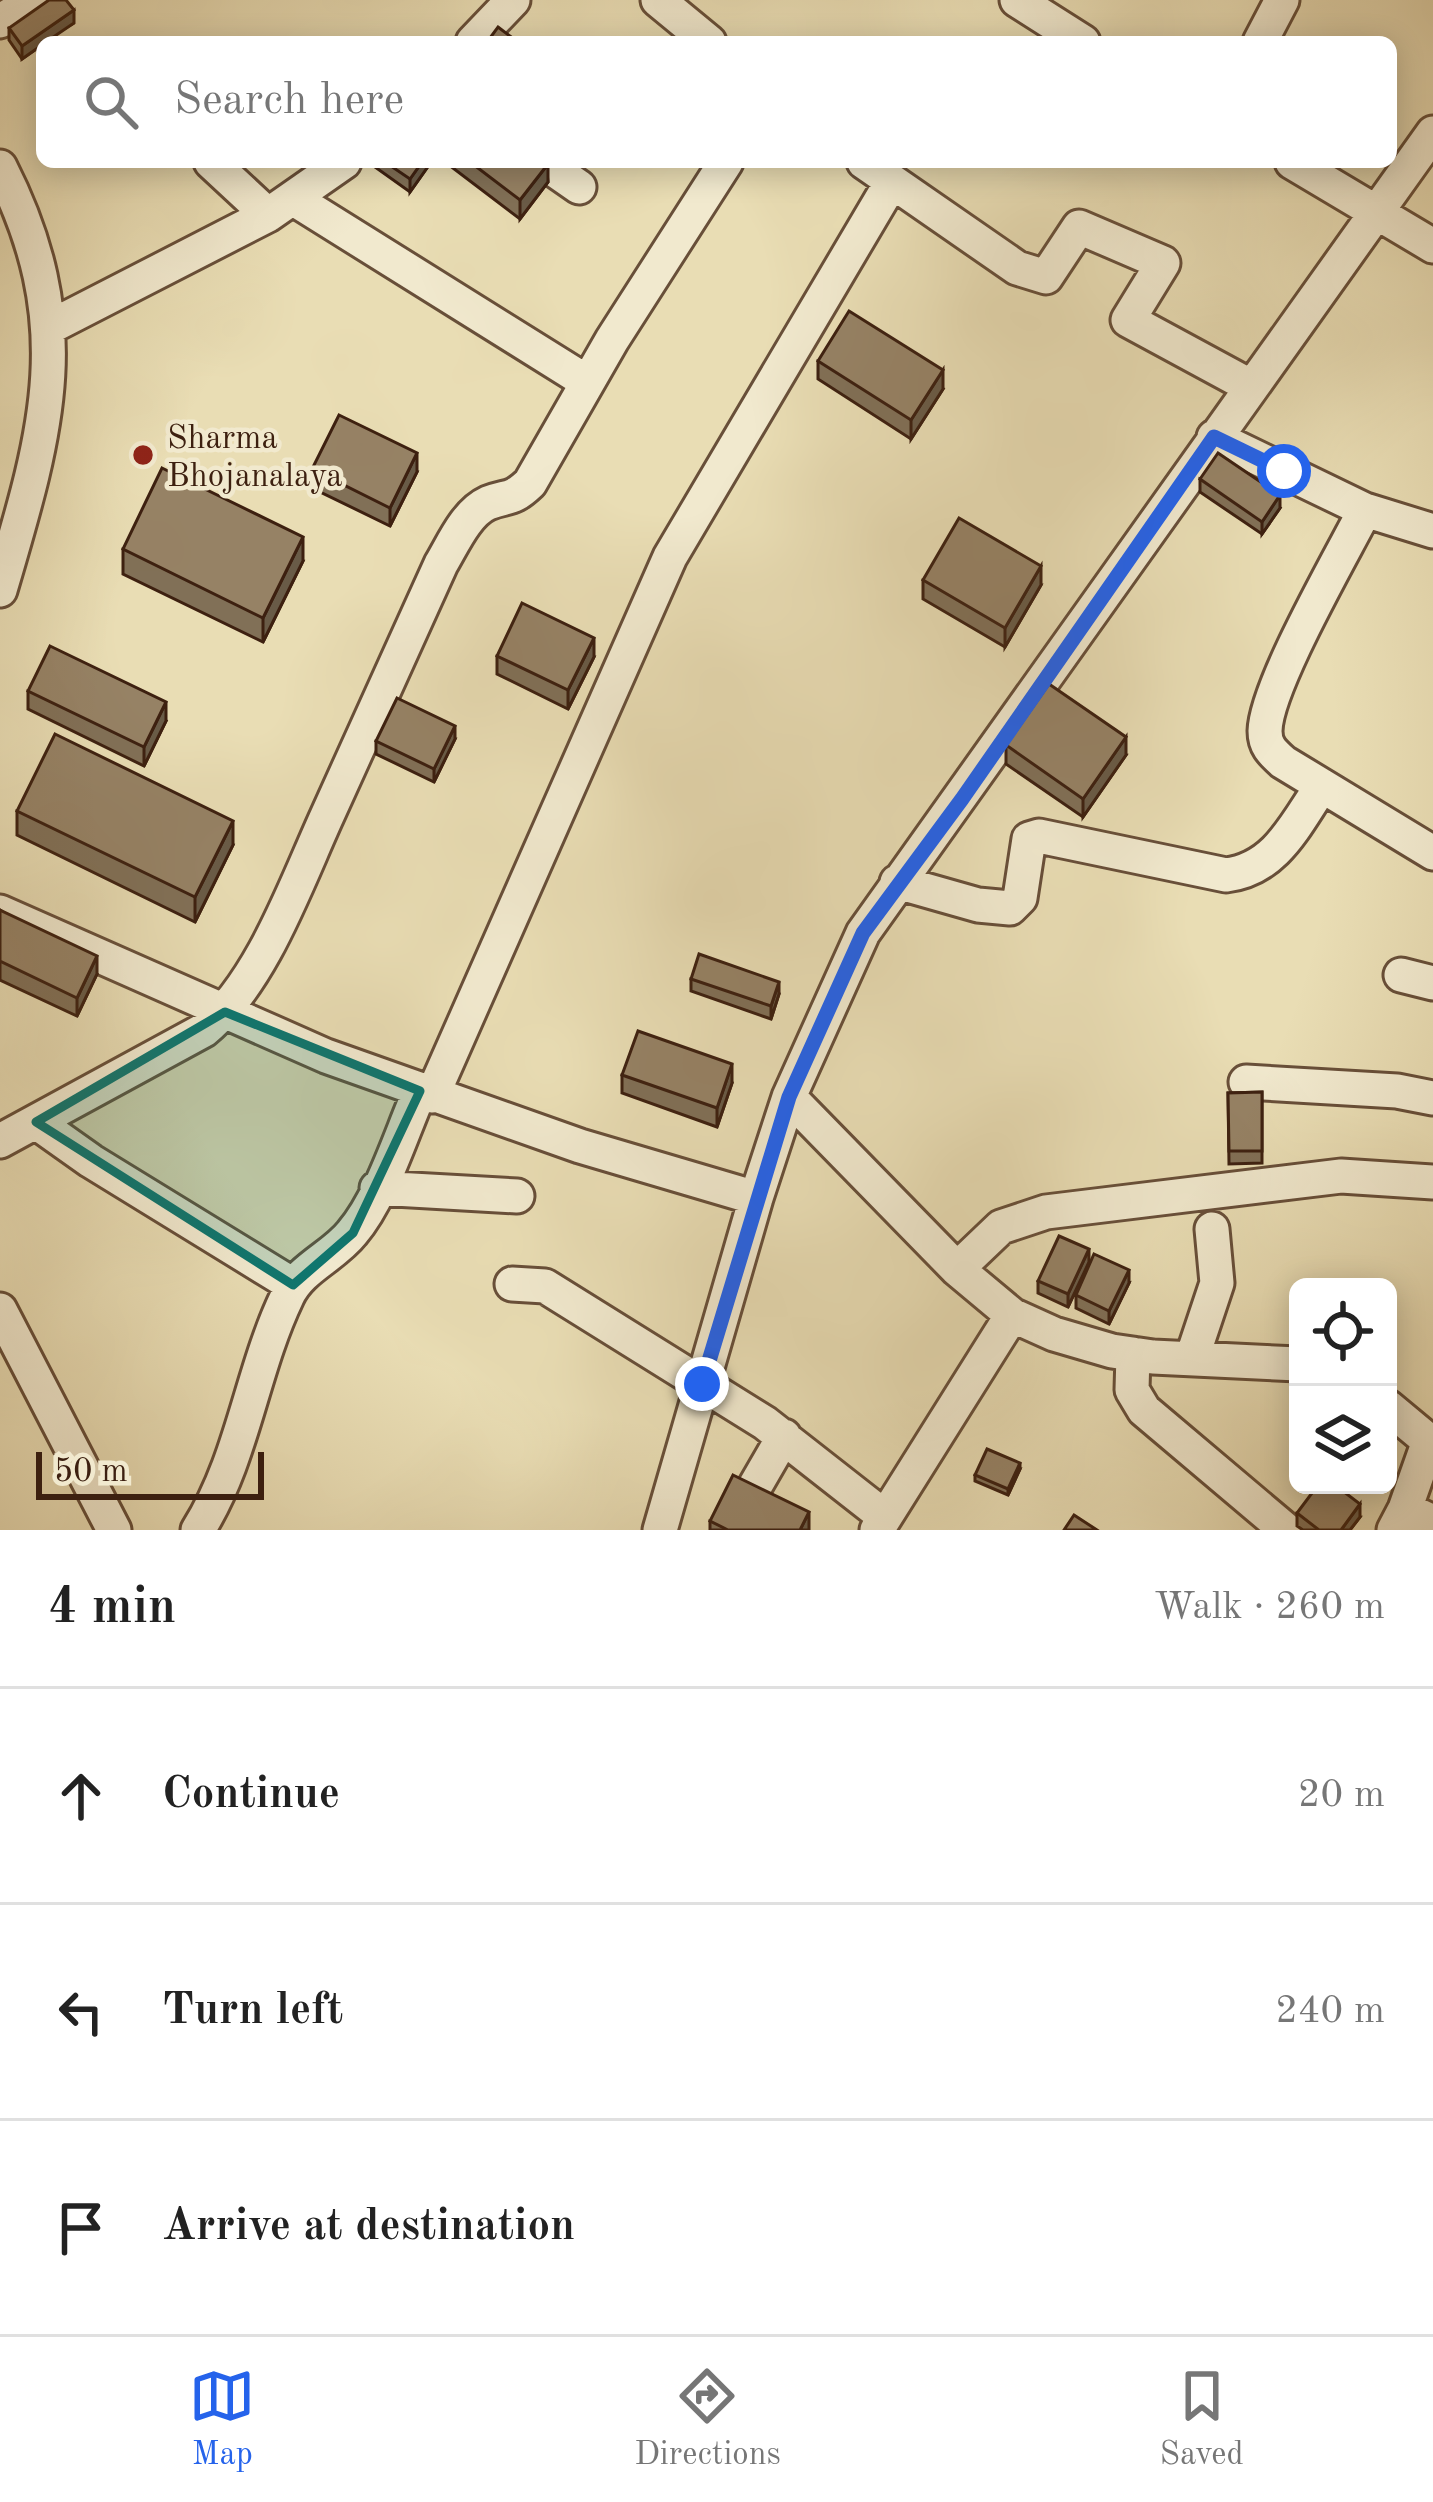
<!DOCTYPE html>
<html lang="en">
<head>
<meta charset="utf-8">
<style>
  body { margin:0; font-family:"Old Standard TT",serif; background:#f2f2f2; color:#222 }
  .controls { position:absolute; right:36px; bottom:36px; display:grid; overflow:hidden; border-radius:18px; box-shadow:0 6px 30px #0003 }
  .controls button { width:108px; height:108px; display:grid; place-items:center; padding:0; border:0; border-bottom:3px solid #e0e0e0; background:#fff; color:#222; font:60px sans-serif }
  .scale { position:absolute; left:36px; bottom:30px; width:228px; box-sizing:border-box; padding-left:12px; border:6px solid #3d2010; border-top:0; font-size:33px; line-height:42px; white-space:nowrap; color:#3d2010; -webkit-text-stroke:9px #f1e9ce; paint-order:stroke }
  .stop { position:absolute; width:36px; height:36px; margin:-27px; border:9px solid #2563eb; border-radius:50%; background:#fff }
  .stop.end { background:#2563eb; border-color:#fff; box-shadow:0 3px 12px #0008 }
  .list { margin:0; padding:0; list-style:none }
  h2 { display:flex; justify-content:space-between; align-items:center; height:156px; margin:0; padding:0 48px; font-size:51px }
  h2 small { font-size:39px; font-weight:400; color:#767676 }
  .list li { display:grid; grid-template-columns:78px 1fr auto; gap:36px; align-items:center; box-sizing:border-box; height:216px; padding:0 48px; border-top:3px solid #e0e0e0 }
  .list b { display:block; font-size:45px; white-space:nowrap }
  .list em { font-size:39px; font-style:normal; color:#767676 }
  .icon { flex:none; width:66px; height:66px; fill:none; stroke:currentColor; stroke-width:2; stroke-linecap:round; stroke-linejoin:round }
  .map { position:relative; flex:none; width:1433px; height:1530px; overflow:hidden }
  .search { position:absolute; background:#fff; box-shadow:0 6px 30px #0003; left:36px; right:36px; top:36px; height:132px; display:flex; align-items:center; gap:30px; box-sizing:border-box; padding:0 42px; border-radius:18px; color:#767676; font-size:45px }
  .sheet { height:804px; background:#fff }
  nav { display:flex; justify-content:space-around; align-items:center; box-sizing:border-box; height:168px; border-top:3px solid #e0e0e0; background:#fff; font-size:33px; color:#767676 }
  nav a { display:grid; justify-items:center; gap:6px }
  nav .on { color:#2563eb }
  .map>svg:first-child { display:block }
</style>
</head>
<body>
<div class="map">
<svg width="1433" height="1530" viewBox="0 0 1433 1530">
  <rect width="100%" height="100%" fill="#e9ddb4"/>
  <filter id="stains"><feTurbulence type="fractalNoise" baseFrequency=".00167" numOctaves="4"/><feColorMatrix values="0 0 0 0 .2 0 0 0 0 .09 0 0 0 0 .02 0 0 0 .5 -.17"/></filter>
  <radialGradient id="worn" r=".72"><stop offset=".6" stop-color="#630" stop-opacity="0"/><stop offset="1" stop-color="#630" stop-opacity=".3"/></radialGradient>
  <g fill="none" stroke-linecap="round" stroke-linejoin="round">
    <defs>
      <path id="minor" d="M658,0l51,42
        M1017,0l66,42
        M0,21l36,-21
        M473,42l40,-42
        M1260,42l22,-42
        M211,162l57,53
        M543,162l36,25
        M864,162l153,106 29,9 33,-50 84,36 -35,57 122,66
        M1292,162l141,84
        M0,167c80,157 47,264 0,423
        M294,199l293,183
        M50,327l218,-112 76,-53
        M1214,437l151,73 68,21
        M1365,510c-24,47 -99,176 -100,221 0,15 7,21 18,31l150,91
        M897,882l81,23 32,3 10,-10 9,-59 10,-3 187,39c50,-6 69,-50 95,-88
        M0,912l326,144 254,90 176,52
        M1401,975l32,8
        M1246,1082l151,9 36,7
        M432,1096l238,-539 221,-374
        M789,1097l168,172 55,46 42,19 58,17 41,6 145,7
        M36,1122l55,39 202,124
        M0,1141l204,-111c58,-48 92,-146 123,-214 38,-84 76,-168 114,-252 12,-20 25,-51 47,-61 21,-8 23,-2 42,-20l82,-143 114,-178
        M377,1188l140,8
        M957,1269l44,-42 45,-15 295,-36 92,6
        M512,1284l33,2 220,137 120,94
        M0,1310l114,220
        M1133,1354l-1,36 12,20 142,120
        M1192,1358l25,-75 -5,-54
        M1388,1407l41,34 -24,68
        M754,1488l30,-52
        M198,1530c45,-71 53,-158 89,-233 13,-29 46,-40 65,-64 30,-35 49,-99 68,-142
        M660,1530l96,-332 33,-101 74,-164 570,-800
        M877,1530l135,-215
        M1394,1530l11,-21 28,13"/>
    </defs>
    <use href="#minor" stroke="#684f39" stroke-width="39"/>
    <use href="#minor" stroke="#f1e9ce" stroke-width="33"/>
  </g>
  <path fill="#817057" stroke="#3d2010" stroke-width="3" d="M74,23l-32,19v3l-20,14 -13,-19v-12z
    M368,162h61v3l-19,27z
    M445,162h101l2,20 -28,37z
    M818,361l125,28 -32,50 -93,-60z
    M312,469l105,3 -27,54 -78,-38z
    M1200,479l80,29 -18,26 -62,-42z
    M123,549l180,12 -40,81 -140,-68z
    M923,580l118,5 -36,62 -82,-48z
    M497,656l97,1 -26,52 -71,-35z
    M28,691l138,30 -22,45 -116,-57z
    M455,739l-21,43 -58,-28v-13z
    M1006,745l120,10 -43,62 -77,-53z
    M17,811l216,34 -38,77 -178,-87z
    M0,910l97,64 -20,42 -77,-36z
    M691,979l88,15 -8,25 -80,-28z
    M622,1075l110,8 -15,44 -95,-34z
    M1262,1092v71l-33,1 -1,-71z
    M1089,1262l-21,45 -30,-14v-12z
    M1129,1283l-20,41 -33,-16v-13z
    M1020,1469l-12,26 -33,-14v-6z
    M1297,1513l63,4 -10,13h-47l-6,-4z
    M710,1521l99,9h-99z"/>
  <path fill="#695b47" stroke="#3d2010" stroke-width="3" d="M74,10v13l-28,19h-4v3l-20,14v-13z
    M422,162h7v3l-19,27v-13z
    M548,164v18l-28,37v-19z
    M943,370v19l-32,50v-19z
    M417,453v19l-27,54v-18z
    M1280,495v13l-18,26v-12z
    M303,537v24l-40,81v-24z
    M1041,566v19l-36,62v-19z
    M594,638v19l-26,52v-19z
    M166,702v19l-22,45v-19z
    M455,726v13l-21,43v-13z
    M1126,737v18l-43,62v-18z
    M233,821v24l-38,77v-25z
    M97,956v18l-20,42v-18z
    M779,982v12l-8,25v-13z
    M732,1064v19l-15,44v-19z
    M1089,1249v13l-21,45v-13z
    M1129,1270v13l-20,41v-13z
    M1020,1463v6l-12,26v-6z
    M1360,1504v13l-10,13h-9z
    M809,1512v18h-9z"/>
  <path fill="#968265" stroke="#3d2010" stroke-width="3" d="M49,0h17l8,10 -52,36 -13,-18z
    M498,27l20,15h-31z
    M385,162h37l-12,17z
    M470,162h76l2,2 -28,36z
    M849,311l94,59 -32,50 -93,-59z
    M339,415l78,38 -27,55 -78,-39z
    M1218,453l62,42 -18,27 -62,-43z
    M162,468l141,69 -40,81 -140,-69z
    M959,518l82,48 -36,62 -82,-48z
    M522,603l72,35 -26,52 -71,-34z
    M50,646l116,56 -22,45 -116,-56z
    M1049,684l77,53 -43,62 -77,-54z
    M397,698l58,28 -21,43 -58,-28z
    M55,734l178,87 -38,76 -178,-86z
    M0,910l97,46 -20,42 -77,-37z
    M699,954l80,28 -8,24 -80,-27z
    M638,1031l94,33 -15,44 -95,-33z
    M1262,1092v59h-33l-1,-58z
    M1059,1236l30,13 -21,45 -30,-13z
    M1094,1254l35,16 -20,41 -33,-16z
    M987,1449l33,14 -12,26 -33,-14z
    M733,1475l76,37 -9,18h-72l-18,-9z
    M1318,1485h17l25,19 -19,26h-22l-22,-17z
    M1074,1515l23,15h-33z"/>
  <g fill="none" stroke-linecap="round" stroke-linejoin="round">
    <path stroke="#2563eb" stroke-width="15" d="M702,1384l87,-287 74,-164 99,-134 252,-362 70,34"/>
  </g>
  <path fill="#0f766e" fill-opacity="0.2" stroke="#0f766e" stroke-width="9" stroke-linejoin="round" d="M225,1012l195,79 -67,142 -60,52 -257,-163z"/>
  <circle fill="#8f2418" stroke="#f1e9ce" stroke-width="4.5" cx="143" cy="455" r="12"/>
  <g text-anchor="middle" stroke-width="9" stroke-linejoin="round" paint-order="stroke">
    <g font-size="33" fill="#3d2010" stroke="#f1e9ce" text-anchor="start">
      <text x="167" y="448">Sharma<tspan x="167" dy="38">Bhojanalaya</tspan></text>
    </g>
  </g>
  <rect width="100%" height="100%" filter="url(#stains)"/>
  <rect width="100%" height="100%" fill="url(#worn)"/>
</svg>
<div class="controls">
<button><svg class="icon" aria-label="locate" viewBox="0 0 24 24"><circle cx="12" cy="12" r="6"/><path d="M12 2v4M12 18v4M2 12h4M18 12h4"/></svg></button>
<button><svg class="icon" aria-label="layers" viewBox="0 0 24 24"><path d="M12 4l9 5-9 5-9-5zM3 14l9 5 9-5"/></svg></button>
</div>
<div class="scale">50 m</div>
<div class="stop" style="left:1284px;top:471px"></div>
<div class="stop end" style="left:702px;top:1384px"></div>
<div class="search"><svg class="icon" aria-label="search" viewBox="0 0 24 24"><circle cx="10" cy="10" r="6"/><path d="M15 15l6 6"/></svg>Search here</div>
</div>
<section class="sheet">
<h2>4 min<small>Walk · 260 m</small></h2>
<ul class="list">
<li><svg class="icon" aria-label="ahead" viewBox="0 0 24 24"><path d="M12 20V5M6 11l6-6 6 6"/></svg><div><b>Continue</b></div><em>20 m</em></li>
<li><svg class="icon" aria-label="left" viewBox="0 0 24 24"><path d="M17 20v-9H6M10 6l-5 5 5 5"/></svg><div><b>Turn left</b></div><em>240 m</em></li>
<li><svg class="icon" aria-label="arrive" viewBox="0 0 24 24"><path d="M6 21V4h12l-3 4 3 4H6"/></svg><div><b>Arrive at destination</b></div></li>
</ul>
</section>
<nav>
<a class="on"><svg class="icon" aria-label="map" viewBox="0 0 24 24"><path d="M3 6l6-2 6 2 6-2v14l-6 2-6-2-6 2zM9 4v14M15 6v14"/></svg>Map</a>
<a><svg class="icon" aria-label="directions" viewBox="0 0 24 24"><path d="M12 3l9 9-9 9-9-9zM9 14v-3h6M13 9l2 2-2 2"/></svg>Directions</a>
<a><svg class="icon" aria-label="saved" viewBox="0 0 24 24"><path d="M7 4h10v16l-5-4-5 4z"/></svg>Saved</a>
</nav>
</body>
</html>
